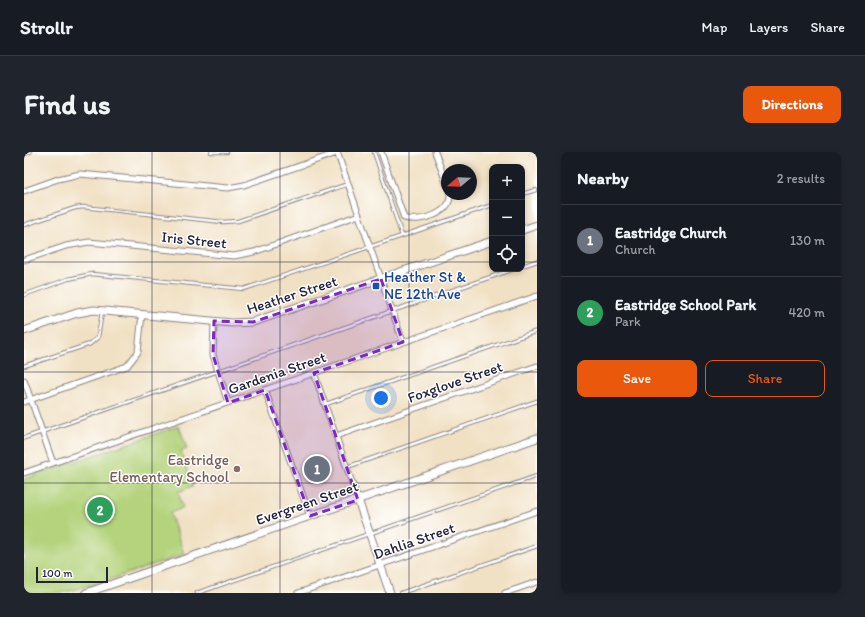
<!DOCTYPE html>
<html lang="en">
<head>
<meta charset="utf-8">
<style>
  body { margin:0; font-family:Itim,sans-serif; background:#20242c; color:#f1f3f6 }
  .controls { position:absolute; right:12px; top:12px; display:grid; overflow:hidden; border-radius:8px; box-shadow:0 2px 6px #0003 }
  .controls button { width:36px; height:36px; display:grid; place-items:center; padding:0; border:0; border-bottom:1px solid #363941; background:#171b24; color:#f1f3f6; font:20px sans-serif }
  .compass { position:absolute; left:417px; top:12px; width:36px; height:36px; border-radius:50%; background:#171b24; box-shadow:0 2px 6px #0003; rotate:251deg }
  .scale { position:absolute; left:12px; bottom:10px; width:72px; box-sizing:border-box; padding-left:4px; border:2px solid #22223b; border-top:0; font-size:11px; line-height:14px; white-space:nowrap; color:#22223b; -webkit-text-stroke:3px #fff; paint-order:stroke }
  .you { position:absolute; left:357px; top:246px; width:14px; height:14px; margin:-10px; border:3px solid #fff; border-radius:50%; background:#1a73e8; box-shadow:0 0 0 6px #1a73e833 }
  .badge { display:grid; place-items:center; width:26px; height:26px; border-radius:50%; background:#ea580c; color:#fff; font-size:13px; font-weight:700 }
  .pin { position:absolute; translate:-50% -50%; border:2px solid #fff; box-shadow:0 1px 4px #0006 }
  .list { margin:0; padding:0; list-style:none }
  h2 { display:flex; justify-content:space-between; align-items:center; height:52px; margin:0; padding:0 16px; font-size:17px }
  h2 small { font-size:13px; font-weight:400; color:#9ea1a6 }
  .list li { display:grid; grid-template-columns:26px 1fr auto; gap:12px; align-items:center; box-sizing:border-box; height:72px; padding:0 16px; border-top:1px solid #363941 }
  .list b { display:block; font-size:15px; white-space:nowrap }
  .list p { margin:0; font-size:13px; white-space:nowrap; color:#9ea1a6 }
  .list em { font-size:13px; font-style:normal; color:#9ea1a6 }
  .actions { display:flex; gap:8px; padding:12px 16px }
  .actions a { flex:1; padding:9px 0; border:1px solid #ea580c; border-radius:8px; text-align:center; font-size:14px; color:#ea580c }
  .actions .main { background:#ea580c; color:#fff }
  .icon { flex:none; width:22px; height:22px; fill:none; stroke:currentColor; stroke-width:2; stroke-linecap:round; stroke-linejoin:round }
  .map { position:relative; flex:none; width:513px; height:441px; overflow:hidden; border-radius:8px }
  header { display:flex; align-items:center; gap:24px; box-sizing:border-box; height:56px; padding:0 20px; background:#171b24; border-bottom:1px solid #363941 }
  header strong { font-size:19px }
  nav { display:flex; gap:22px; margin-inline-start:auto; font-size:14px }
  .intro { display:flex; align-items:center; justify-content:space-between; box-sizing:border-box; height:96px; padding:0 24px }
  h1 { margin:0; font-size:28px }
  .button { padding:10px 18px; border-radius:8px; background:#ea580c; color:#fff; font-size:14px; font-weight:700 }
  main { display:flex; gap:24px; padding:0 24px }
  aside { flex:1; background:#171b24; border-radius:8px; box-shadow:0 2px 6px #0003 }
  .map>svg:first-child { display:block }
</style>
</head>
<body>
<header>
<strong>Strollr</strong>
<nav><a>Map</a><a>Layers</a><a>Share</a></nav>
</header>
<div class="intro"><h1>Find us</h1><a class="button">Directions</a></div>
<main>
<div class="map">
<svg width="513" height="441" viewBox="0 0 513 441">
  <rect width="100%" height="100%" fill="#fff"/>
  <filter id="ink" filterUnits="userSpaceOnUse"><feTurbulence type="fractalNoise" baseFrequency=".025" numOctaves="2"/><feDisplacementMap in="SourceGraphic" scale="8" xChannelSelector="R" yChannelSelector="G"/><feConvolveMatrix kernelMatrix="1 2 1 2 8 2 1 2 1" color-interpolation-filters="sRGB"/></filter>
  <filter id="wash" filterUnits="userSpaceOnUse"><feTurbulence type="fractalNoise" baseFrequency=".012" numOctaves="4" result="noise"/><feDisplacementMap in="SourceGraphic" scale="16" xChannelSelector="R" yChannelSelector="G"/><feGaussianBlur stdDeviation="0.9" result="paint"/><feColorMatrix in="noise" values="0 0 0 0 0 0 0 0 0 0 0 0 0 0 0 0 0 1.4 0 .05"/><feComposite in="paint" operator="in"/></filter>
  <g filter="url(#wash)">
    <rect width="100%" height="100%" fill="#f1e1c4"/>
    <path fill="#b4d37b" stroke="#6b7a5b" d="M155,274l8,23 -6,2 12,35 -15,6 5,16 -13,5 14,41 -72,25 -49,14h-30l-9,-4v-110z"/>
  </g>
  <g filter="url(#ink)">
    <g fill="none" stroke-linecap="round" stroke-linejoin="round">
      <defs>
        <path id="lane" d="M187,0h16
          M0,2l6,-2
          M498,42l14,-4
          M0,73l51,-17 8,-1 140,15 15,-1 110,-37
          M378,84l90,-31
          M498,114l15,-5
          M0,143l44,-16 24,-5 152,15 158,-53 -28,-84
          M0,214l66,-22 8,-7 4,-25
          M302,252l211,-73
          M0,286l490,-169
          M323,315l190,-66
          M173,441l340,-117
          M377,441l136,-47"/>
        <path id="street" d="M313,0l66,190
          M357,0l23,66c15,5 48,-4 46,-24
          M411,0l12,33
          M0,39l34,-12 22,-5 148,14 16,-3 93,-32
          M0,108l42,-14 23,-4 145,14 20,-4 105,-37
          M190,169l-1,34 15,48
          M290,221l44,127
          M0,228l29,83
          M241,238l45,126
          M0,250l103,-36 11,-14 4,-38
          M312,284l201,-70
          M0,321l513,-177
          M274,441l239,-82
          M481,441l32,-11"/>
        <path id="secondary" d="M498,78l15,-5
          M0,179l53,-18 17,-3 138,13 21,-1 239,-81
          M334,348l32,93
          M62,441l451,-155"/>
      </defs>
      <use href="#lane" stroke="#8a8280" stroke-width="4.5"/>
      <use href="#street" stroke="#8a8280" stroke-width="7"/>
      <use href="#secondary" stroke="#8a8280" stroke-width="9"/>
      <use href="#lane" stroke="#fff" stroke-width="2.5"/>
      <use href="#street" stroke="#fff" stroke-width="5"/>
      <use href="#secondary" stroke="#fff" stroke-width="7"/>
    </g>
  </g>
  <path fill="#7b2cbf" fill-opacity="0.2" stroke="#7b2cbf" stroke-width="3" stroke-dasharray="8 5" stroke-linejoin="round" d="M357,127l22,63 -89,31 44,127 -48,16 -45,-126 -37,13 -15,-48 1,-34 39,1z"/>
  <path fill="none" stroke="#22223b" stroke-width="1" stroke-opacity="0.55" d="M128,0v441M256,0v441M385,0v441M0,110h468M498,110h15M0,220h513M0,331h513"/>
  <rect fill="#1a4fb4" stroke="#fff" stroke-width="1.5" x="348" y="130" width="8" height="8" rx="2"/>
  <circle fill="#8d6e63" stroke="#fff" stroke-width="1.5" cx="213" cy="317" r="4"/>
  <g text-anchor="middle" stroke-width="3" stroke-linejoin="round" paint-order="stroke">
    <g font-size="15" fill="#22223b" stroke="#fff">
      <text transform="translate(170 88) rotate(6)" y="5">Iris Street</text>
      <text transform="translate(268 143) rotate(-18)" y="5">Heather Street</text>
      <text transform="translate(253 221) rotate(-19)" y="5">Gardenia Street</text>
      <text transform="translate(431 230) rotate(-19)" y="5">Foxglove Street</text>
      <text transform="translate(283 351) rotate(-19)" y="5">Evergreen Street</text>
      <text transform="translate(390 389) rotate(-19)" y="5">Dahlia Street</text>
    </g>
    <g font-size="15" fill="#164399" stroke="#fff" text-anchor="start">
      <text x="360" y="130">Heather St &amp;<tspan x="360" dy="17">NE 12th Ave</tspan></text>
    </g>
    <g font-size="15" fill="#785e54" stroke="#fff" text-anchor="end">
      <text x="205" y="313">Eastridge<tspan x="205" dy="17">Elementary School</tspan></text>
    </g>
  </g>
</svg>
<div class="controls">
<button>+</button>
<button>−</button>
<button><svg class="icon" aria-label="locate" viewBox="0 0 24 24"><circle cx="12" cy="12" r="6"/><path d="M12 2v4M12 18v4M2 12h4M18 12h4"/></svg></button>
</div>
<svg class="compass" viewBox="-18 -18 36 36"><path d="M0-13l5 13h-10z" fill="#e53935"/><path d="M0 13l5-13h-10z" fill="#9ea1a6"/></svg>
<div class="scale">100 m</div>
<div class="you"></div>
<div class="pin badge" style="left:293px;top:317px;background:#6b7280">1</div>
<div class="pin badge" style="left:76px;top:358px;background:#2e9e5b">2</div>
</div>
<aside>
<h2>Nearby<small>2 results</small></h2>
<ul class="list">
<li><span class="badge" style="background:#6b7280">1</span><div><b>Eastridge Church</b><p>Church</p></div><em>130 m</em></li>
<li><span class="badge" style="background:#2e9e5b">2</span><div><b>Eastridge School Park</b><p>Park</p></div><em>420 m</em></li>
</ul>
<div class="actions"><a class="main">Save</a><a>Share</a></div>
</aside>
</main>
</body>
</html>
